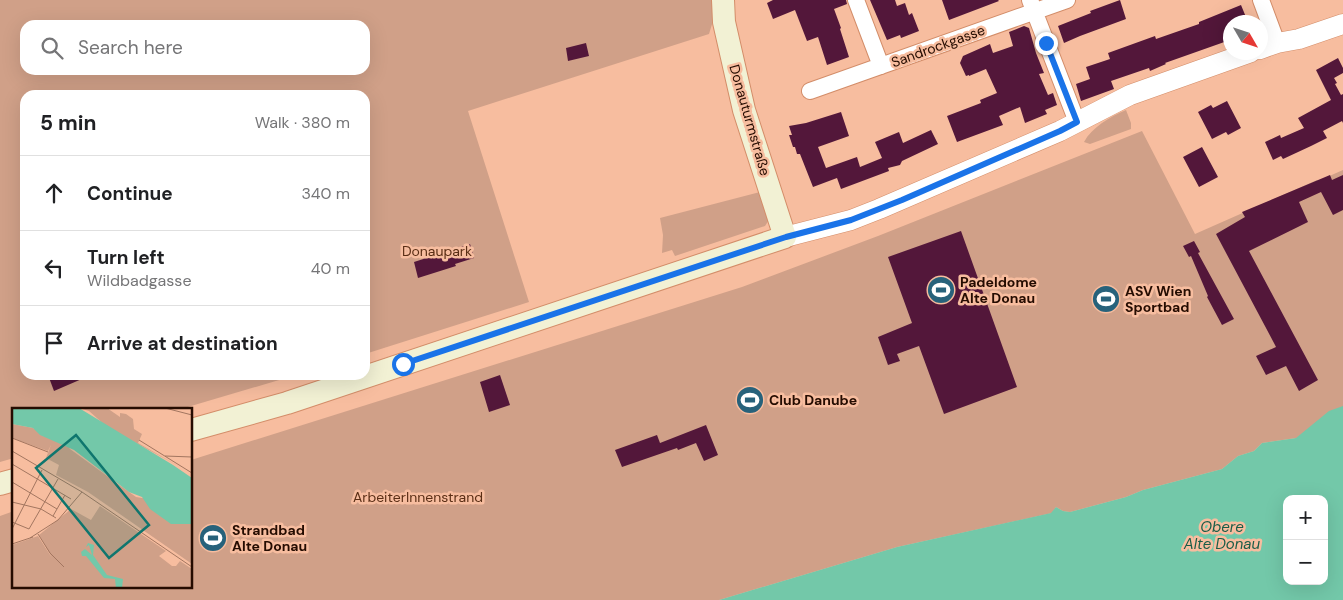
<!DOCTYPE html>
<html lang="en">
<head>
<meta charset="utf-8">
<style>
  body { margin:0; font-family:"DM Sans",sans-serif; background:#f6f6f6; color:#202124 }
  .controls { position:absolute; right:15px; bottom:15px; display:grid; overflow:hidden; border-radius:10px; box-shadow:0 5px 20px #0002 }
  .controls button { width:45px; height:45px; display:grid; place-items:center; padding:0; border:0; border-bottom:1px solid #e0e0e0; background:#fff; color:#202124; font:25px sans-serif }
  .compass { position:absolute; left:1223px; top:15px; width:45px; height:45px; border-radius:50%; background:#fff; box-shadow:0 5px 20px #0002; rotate:129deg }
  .stop { position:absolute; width:15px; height:15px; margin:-11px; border:4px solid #1a73e8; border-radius:50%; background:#fff }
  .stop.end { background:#1a73e8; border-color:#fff; box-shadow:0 1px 5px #0008 }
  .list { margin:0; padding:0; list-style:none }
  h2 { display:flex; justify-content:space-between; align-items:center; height:65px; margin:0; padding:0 20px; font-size:21px }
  h2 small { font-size:16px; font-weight:400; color:#757577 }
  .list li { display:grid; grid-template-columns:32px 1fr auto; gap:15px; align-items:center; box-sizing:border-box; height:75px; padding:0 20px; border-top:1px solid #e0e0e0 }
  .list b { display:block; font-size:19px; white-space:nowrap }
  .list p { margin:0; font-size:16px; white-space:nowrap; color:#757577 }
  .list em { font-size:16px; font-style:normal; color:#757577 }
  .icon { flex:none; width:28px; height:28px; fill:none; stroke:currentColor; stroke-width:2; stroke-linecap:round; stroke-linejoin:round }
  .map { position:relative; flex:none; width:1343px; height:600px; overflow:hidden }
  .search { position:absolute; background:#fff; box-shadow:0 5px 20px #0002; left:20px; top:20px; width:350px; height:55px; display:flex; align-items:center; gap:12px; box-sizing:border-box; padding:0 18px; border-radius:15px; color:#757577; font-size:19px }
  .panel { position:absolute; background:#fff; box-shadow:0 5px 20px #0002; left:20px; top:90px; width:350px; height:290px; border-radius:15px }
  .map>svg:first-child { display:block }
</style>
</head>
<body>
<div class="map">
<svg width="1343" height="600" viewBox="0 0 1343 600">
  <rect width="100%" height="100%" fill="#f7bd9f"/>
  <path fill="#d0a088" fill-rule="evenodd" d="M0,0h712l1,21 -4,13 -241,77 61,191 -164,52v-259h-340v280h271l-115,34h-167v49l-14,4zM25,25h340v45h-340z
    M1126,110l5,13v6l-41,15 -6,-2c8,-15 26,-25 42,-32z
    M1142,131l53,103 122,-54 1,1 25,-11v365l-47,-97 -34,5 -8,8 -16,5 -16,13 -79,21 -17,7 -56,15 -7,-1 -7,-4 -4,6 -155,34 -178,53h-719v-84l14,-5v75h177v-126l551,-173 136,-51z
    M760,192l9,28 -4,6 -90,30 -3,-6 -10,3 1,-18 -3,-17z"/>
  <path fill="#73c8a9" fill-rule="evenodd" d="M1343,406v194h-624l178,-53 154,-34 5,-6 7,4 7,1 56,-15 17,-7 79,-21 16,-13 16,-5 8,-8 34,-5 33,-27zM1287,499h37v82h-37z"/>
  <path fill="#53173a" d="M773,0h73l1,4 -13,5 7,19 -1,1 9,28 -22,8 -9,-28 -11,4 -12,-31 -22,9 -6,-16z
    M870,0h25l2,6 8,-3 4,12 3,-2 7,18 -18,7 -1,-3 -13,5z
    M942,0h56l1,1 -50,19z
    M1120,0l6,19 -46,17 -16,7 -6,-17 33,-13 -1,-2z
    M1241,5l7,17h-18v18l-65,23 1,1 -16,7 -1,-3 -38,13 3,8 -33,12 -5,-17 14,-5 -4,-12 24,-8 -2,-6 47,-17 1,3 43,-15v-2z
    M1024,26l5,2 7,25 8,20 -5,1 9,21 5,-2 4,12 -12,5 2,4 -22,9 -5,-16 -21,9 4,9 -46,17 -10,-26 34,-13 -1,-3 17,-7 -11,-24 -17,7v-1l-3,1 -6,-13 3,-7 27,-12 3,9 20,-7 -4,-14z
    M586,43l3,13 -21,5 -2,-13z
    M1338,58l5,10v5l-9,5 3,5 -2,1 6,11 2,-1v29l-1,-2 -19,10 4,7 -16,8 -28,13 -2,-3 -8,4 -8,-18 15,-7 1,3 23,-10 -6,-10 33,-18 -15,-30z
    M1227,101l14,27 -13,7 -2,-3 -14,7 -14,-27 13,-7 2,3z
    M841,112l8,24 -31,11 8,21 31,-11 3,10 22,-9 -7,-16 24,-10 4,11 28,-13 7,14 -36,17 -2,4 -12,3 1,3 -48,18 -4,-11 -24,9 -13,-33h-3l-2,-7h-2l-4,-12h3l-3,-9 17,-3z
    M1202,147l16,30 -19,10 -16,-30z
    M1330,175l2,5 11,-5v35l-10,5 -12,-23 -22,10 9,20 -59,29 69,129 -19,11 -13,-25 -20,9 -10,-19 20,-9 -1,-2 -59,-111 29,-17 -3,-5z
    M961,231l56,156 -73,27 -25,-68 -22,8 3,7 -12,4 -10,-28 34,-14 -24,-66z
    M1194,241l6,11 -2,1 36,66 -12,6 -15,-28 1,-1 -17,-40 -2,1 -6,-11z
    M470,244l4,14 -19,6 1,2 -38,12 -4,-16z
    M48,375h43l-37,16z
    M500,375l10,30 -21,7 -9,-30z
    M706,425l12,30 -14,6 -8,-18 -18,7 -1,-2 -55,19 -7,-17 42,-15 3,8z"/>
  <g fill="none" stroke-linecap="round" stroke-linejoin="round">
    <defs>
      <path id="minor" d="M856,0l25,66
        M1030,0l47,122
        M1261,0l16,43
        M810,91l257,-91"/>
      <path id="tertiary" d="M1260,49l17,-6 22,-4 44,-15
        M785,237l66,-17 28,-11 181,-78 70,-36 121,-43"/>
      <path id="secondary" d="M191,430l96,-27 498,-166 -41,-127 -20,-88 -1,-22
        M0,484l14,-4"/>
    </defs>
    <use href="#minor" stroke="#d38d69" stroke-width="18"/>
    <use href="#tertiary" stroke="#d38d69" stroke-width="21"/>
    <use href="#secondary" stroke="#d38d69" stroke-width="24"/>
    <use href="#minor" stroke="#fff" stroke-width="16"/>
    <use href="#tertiary" stroke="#fff" stroke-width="20"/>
    <use href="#secondary" stroke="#f2f1d4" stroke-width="22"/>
  </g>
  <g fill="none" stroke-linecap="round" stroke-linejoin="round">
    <path stroke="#1a73e8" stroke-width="6" d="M403,364l383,-127 65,-17 51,-20 158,-69 17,-9 -31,-79"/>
  </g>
  <defs>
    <symbol id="stadium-disc" viewBox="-11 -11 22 22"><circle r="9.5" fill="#27627b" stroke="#f7bd9f"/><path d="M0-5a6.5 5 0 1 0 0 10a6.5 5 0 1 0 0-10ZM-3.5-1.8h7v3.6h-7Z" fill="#fff"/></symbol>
  </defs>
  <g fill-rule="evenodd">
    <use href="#stadium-disc" x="925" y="274" width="32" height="32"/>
    <use href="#stadium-disc" x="1090" y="283" width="32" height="32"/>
    <use href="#stadium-disc" x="734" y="384" width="32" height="32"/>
    <use href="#stadium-disc" x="197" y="522" width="32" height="32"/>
  </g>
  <g text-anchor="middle" stroke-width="5" stroke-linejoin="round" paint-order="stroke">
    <g font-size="14" fill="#250c01" stroke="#f7bd9f">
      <text transform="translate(938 46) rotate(-20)" y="5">Sandrockgasse</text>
      <text transform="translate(750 120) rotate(74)" y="5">Donauturmstraße</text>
    </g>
    <g font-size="14" fill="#5a2e15" stroke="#f7bd9f">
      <text x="437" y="256">Donaupark</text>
      <text x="418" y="502">ArbeiterInnenstrand</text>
    </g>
    <g font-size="14" font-weight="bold" fill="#250c01" stroke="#f7bd9f" text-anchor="start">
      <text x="960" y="287">Padeldome<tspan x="960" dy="16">Alte Donau</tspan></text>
      <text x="1125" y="296">ASV Wien<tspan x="1125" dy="16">Sportbad</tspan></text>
      <text x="769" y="405">Club Danube</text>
      <text x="232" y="535">Strandbad<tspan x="232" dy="16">Alte Donau</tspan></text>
    </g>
    <g font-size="15" font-style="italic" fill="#1a5d48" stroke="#f7bd9f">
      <text x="1222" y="532">Obere<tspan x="1222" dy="17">Alte Donau</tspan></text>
    </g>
  </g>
  <g transform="translate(12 408)">
    <rect width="180" height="180" fill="#f7bd9f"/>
    <path d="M67,0h28l13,9v-4l6,1 7,5 1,10 8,5 -4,9 42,24 -73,-40 -18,-16zM0,16l21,4 20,12 5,-9 12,18 66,48 56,9v58l-104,-72 -32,-17 3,-10 -13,-7 5,-13 -3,6 -36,-13zM88,98l66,45 -7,5 13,10h4l4,-5 12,8v19h-180v-43l26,-9 14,22 -13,-23 32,-26 20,11z" fill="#d0a088"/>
    <path d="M0,0h67l94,57 19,13v46h-21l-21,-15 -8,-12 -13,-5 -55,-42 -34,-15 -7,-7 -21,-4zM76,135l6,2 -1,10 14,20 16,4 -1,9h-6l-1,-9 -11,-1 -18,-22h-4l-1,-4 4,-3 7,6 -3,-10 -3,2z" fill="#73c8a9"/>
    <path fill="none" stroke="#a37660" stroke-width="1" d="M153,0l27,7M0,30l36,14M127,32l53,33M0,43l70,41M153,48l27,1M0,56l59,35M0,74l45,27M0,94l29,7 15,9M41,108l12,-21M0,114l17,7 29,-50M0,121l30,-59M26,126l12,19 14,14M18,130l28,-18 24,-28 110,75M0,136l21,-7"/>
    <path fill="#0f766e" fill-opacity="0.15" stroke="#0f766e" stroke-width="2.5" d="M64,27l73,90 -40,33 -73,-90z"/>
    <rect width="180" height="180" fill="none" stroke="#250c01" stroke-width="2.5"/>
  </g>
</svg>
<div class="controls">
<button>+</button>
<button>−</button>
</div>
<svg class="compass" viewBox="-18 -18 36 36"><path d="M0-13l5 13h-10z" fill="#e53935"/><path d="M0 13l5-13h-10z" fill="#757577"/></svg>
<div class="stop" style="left:403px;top:364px"></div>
<div class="stop end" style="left:1046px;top:43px"></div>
<div class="search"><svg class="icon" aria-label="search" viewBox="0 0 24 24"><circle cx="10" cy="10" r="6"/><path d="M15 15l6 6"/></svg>Search here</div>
<section class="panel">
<h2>5 min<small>Walk · 380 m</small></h2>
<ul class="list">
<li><svg class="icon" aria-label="ahead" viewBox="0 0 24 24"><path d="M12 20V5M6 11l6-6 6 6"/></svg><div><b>Continue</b></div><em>340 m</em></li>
<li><svg class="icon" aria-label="left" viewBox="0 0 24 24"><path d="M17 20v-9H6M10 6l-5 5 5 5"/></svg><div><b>Turn left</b><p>Wildbadgasse</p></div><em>40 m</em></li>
<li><svg class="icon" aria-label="arrive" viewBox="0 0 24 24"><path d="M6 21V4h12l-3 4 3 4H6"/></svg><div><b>Arrive at destination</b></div></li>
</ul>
</section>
</div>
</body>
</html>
